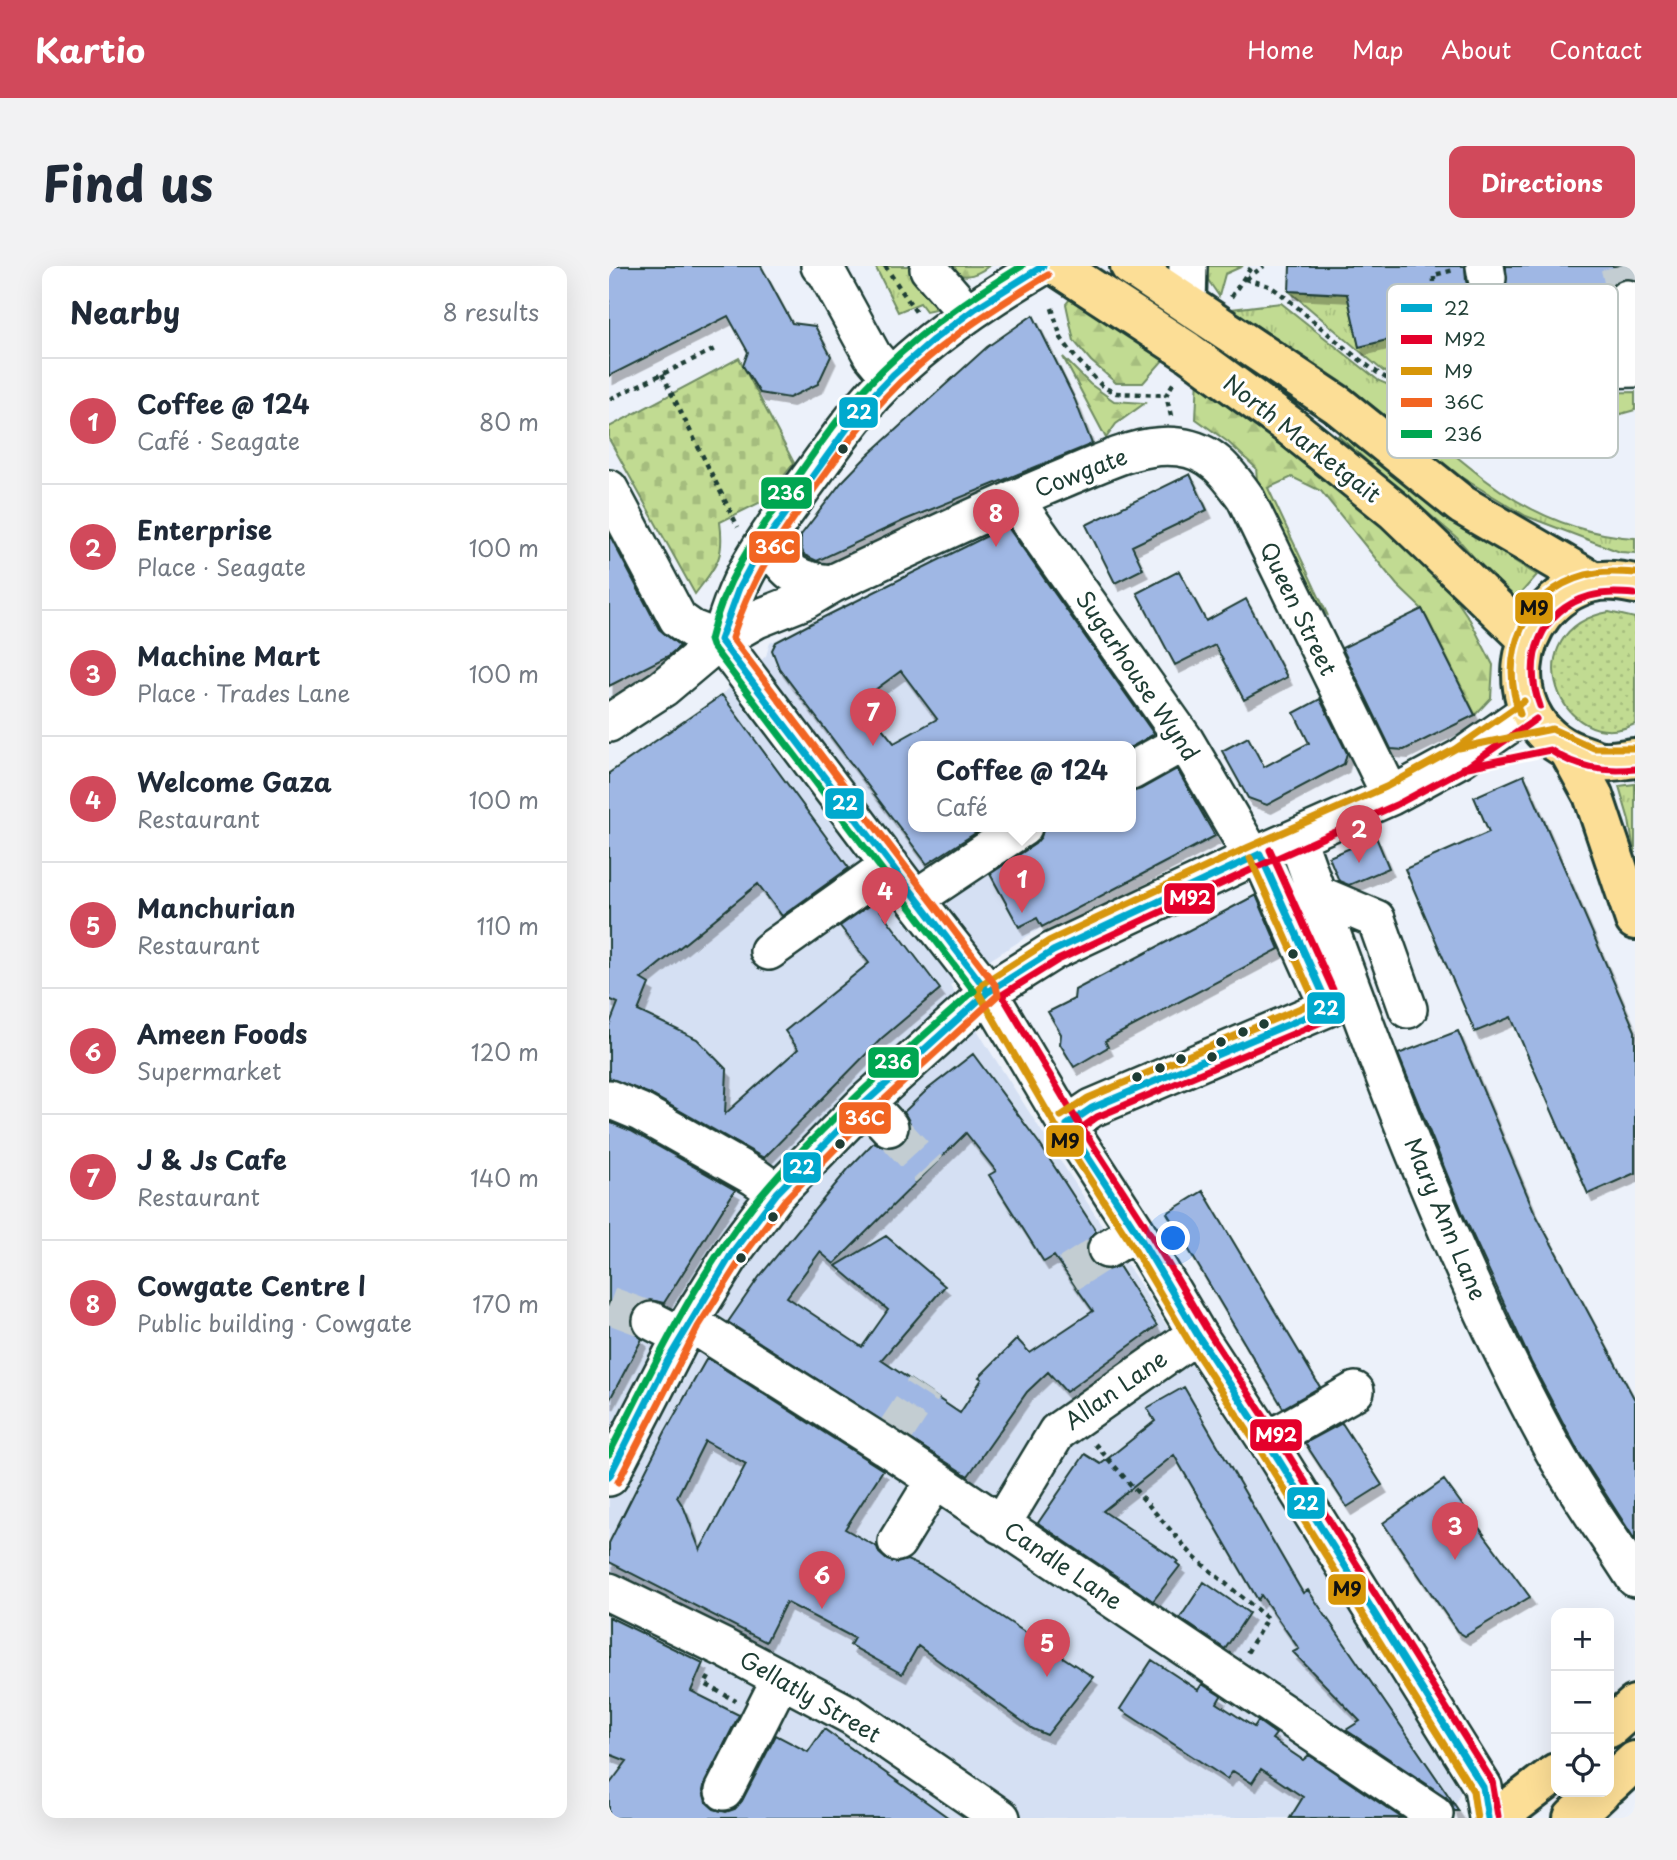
<!DOCTYPE html>
<html lang="en">
<head>
<meta charset="utf-8">
<style>
  body { margin:0; font-family:"Playpen Sans",sans-serif; background:#f2f2f3; color:#1f2937 }
  .controls { position:absolute; right:21px; bottom:21px; display:grid; overflow:hidden; border-radius:14px; box-shadow:0 7px 28px #0002 }
  .controls button { width:63px; height:63px; display:grid; place-items:center; padding:0; border:0; border-bottom:2px solid #e0e1e3; background:#fff; color:#1f2937; font:35px sans-serif }
  .you { position:absolute; left:565px; top:973px; width:24px; height:24px; margin:-18px; border:5px solid #fff; border-radius:50%; background:#1a73e8; box-shadow:0 0 0 10px #1a73e833 }
  .badge { display:grid; place-items:center; width:46px; height:46px; border-radius:50%; background:#d1495b; color:#fff; font-size:23px; font-weight:700 }
  .pin { position:absolute; translate:-50% -58px; filter:drop-shadow(0 2px 4px #0008) }
  .pin::after { content:''; position:absolute; top:37px; width:24px; height:21px; background:inherit; clip-path:polygon(0 0,100% 0,50% 100%) }
  .popup { position:absolute; left:299px; top:475px; width:228px; height:91px; box-sizing:border-box; display:grid; place-content:center; border-radius:14px; background:#fff; filter:drop-shadow(0 2px 5px #0005); font-size:23px; white-space:nowrap; color:#747a83 }
  .popup b { font-size:26px; color:#1f2937 }
  .popup::after { content:''; position:absolute; left:50%; top:100%; margin-left:-14px; border:14px solid transparent; border-top-color:#fff }
  .list { margin:0; padding:0; list-style:none }
  h2 { display:flex; justify-content:space-between; align-items:center; height:91px; margin:0; padding:0 28px; font-size:30px }
  h2 small { font-size:23px; font-weight:400; color:#747a83 }
  .list li { display:grid; grid-template-columns:46px 1fr auto; gap:21px; align-items:center; box-sizing:border-box; height:126px; padding:0 28px; border-top:2px solid #e0e1e3 }
  .list b { display:block; font-size:26px; white-space:nowrap }
  .list p { margin:0; font-size:23px; white-space:nowrap; color:#747a83 }
  .list em { font-size:23px; font-style:normal; color:#747a83 }
  .icon { flex:none; width:38px; height:38px; fill:none; stroke:currentColor; stroke-width:2; stroke-linecap:round; stroke-linejoin:round }
  .map { position:relative; flex:none; width:1026px; height:1552px; overflow:hidden; border-radius:14px }
  header { display:flex; align-items:center; gap:42px; box-sizing:border-box; height:98px; padding:0 35px; background:#d1495b; color:#fff }
  header strong { font-size:33px }
  nav { display:flex; gap:38px; margin-inline-start:auto; font-size:24px }
  .intro { display:flex; align-items:center; justify-content:space-between; box-sizing:border-box; height:168px; padding:0 42px }
  h1 { margin:0; font-size:49px }
  .button { padding:18px 32px; border-radius:14px; background:#d1495b; color:#fff; font-size:24px; font-weight:700 }
  main { display:flex; gap:42px; padding:0 42px }
  aside { flex:1; background:#fff; border-radius:14px; box-shadow:0 7px 28px #0002 }
  .map>svg:first-child { display:block }
</style>
</head>
<body>
<header>
<strong>Kartio</strong>
<nav><a>Home</a><a>Map</a><a>About</a><a>Contact</a></nav>
</header>
<div class="intro"><h1>Find us</h1><a class="button">Directions</a></div>
<main>
<aside>
<h2>Nearby<small>8 results</small></h2>
<ul class="list">
<li><span class="badge">1</span><div><b>Coffee @ 124</b><p>Café · Seagate</p></div><em>80 m</em></li>
<li><span class="badge">2</span><div><b>Enterprise</b><p>Place · Seagate</p></div><em>100 m</em></li>
<li><span class="badge">3</span><div><b>Machine Mart</b><p>Place · Trades Lane</p></div><em>100 m</em></li>
<li><span class="badge">4</span><div><b>Welcome Gaza</b><p>Restaurant</p></div><em>100 m</em></li>
<li><span class="badge">5</span><div><b>Manchurian</b><p>Restaurant</p></div><em>110 m</em></li>
<li><span class="badge">6</span><div><b>Ameen Foods</b><p>Supermarket</p></div><em>120 m</em></li>
<li><span class="badge">7</span><div><b>J &amp; Js Cafe</b><p>Restaurant</p></div><em>140 m</em></li>
<li><span class="badge">8</span><div><b>Cowgate Centre l</b><p>Public building · Cowgate</p></div><em>170 m</em></li>
</ul>
</aside>
<div class="map">
<svg width="1026" height="1552" viewBox="0 0 1026 1552">
  <defs>
    <pattern id="grass-tufts" width="24" height="20" patternUnits="userSpaceOnUse" patternTransform="scale(1.75)"><rect width="24" height="20" fill="#c1db92"/><path d="M3 7l-1-3M5 7V3M7 7l1-3M15 17l-1-3M17 17v-4M19 17l1-3" fill="none" stroke="#a5bd7e"/></pattern>
    <pattern id="forest-firs" width="22" height="20" patternUnits="userSpaceOnUse" patternTransform="scale(1.75)"><rect width="22" height="20" fill="#c1db92"/><path d="M5 1l3.5 6h-7zM16 11l3.5 6h-7z" fill="#a5bd7e"/></pattern>
    <pattern id="cemetery-stones" width="16" height="16" patternUnits="userSpaceOnUse" patternTransform="scale(1.75)"><rect width="16" height="16" fill="#c1db92"/><path d="M2 7V4a2 2 0 0 1 4 0v3zM10 15v-3a2 2 0 0 1 4 0v3z" fill="#a5bd7e"/></pattern>
    <pattern id="park-dots" width="8" height="8" patternUnits="userSpaceOnUse" patternTransform="scale(1.75)"><rect width="8" height="8" fill="#c1db92"/><path d="M2 2h.1M6 6h.1" fill="none" stroke="#a5bd7e" stroke-width="1.8" stroke-linecap="round"/></pattern>
    <filter id="shadow"><feDropShadow dx="4.5" dy="8" stdDeviation="0" flood-color="#0004"/></filter>
  </defs>
  <rect width="100%" height="100%" fill="#ecf1fa"/>
  <filter id="ink" filterUnits="userSpaceOnUse"><feTurbulence type="fractalNoise" baseFrequency=".0143" numOctaves="2"/><feDisplacementMap in="SourceGraphic" scale="14" xChannelSelector="R" yChannelSelector="G"/><feConvolveMatrix kernelMatrix="1 2 1 2 8 2 1 2 1" color-interpolation-filters="sRGB"/></filter>
  <g filter="url(#ink)">
    <path fill="#d5e0f3" fill-rule="evenodd" d="M409,251l151,215 48,106 -178,91 -89,56 40,66 208,324 267,404 -14,39h-842v-1045l109,-75 48,-42 4,-13zM304,481h218v80h-218z"/>
    <path fill="url(#grass-tufts)" stroke="#708c63" stroke-width="2" d="M266,0h44l15,35 1,8 -9,2 -6,-8 -22,9z
      M597,0h37l-18,8 -6,22 -11,-16z
      M736,19l14,61 28,-6 6,24 35,-8 1,29 -23,-2 -23,-12 -94,-80 46,3z
      M672,37l98,78 27,11 32,5 16,24 -18,8c4,17 18,25 31,36 48,41 105,69 168,73v15l-15,-1 -94,-36 -65,-39 -113,-91 -116,-77z
      M1026,126v18l-85,24 -35,-16 -29,1 -6,-13 15,-11z
      M734,165l121,98 73,46 -24,27 -56,-64 -119,-102z
      M1026,518v73l-6,-37 -10,-34z"/>
    <path fill="url(#forest-firs)" stroke="#708c63" stroke-width="2" d="M337,0h43c-15,11 -29,15 -43,0z
      M464,29l92,63 -22,25h-27l-25,-22 -17,-20 -8,-37z
      M454,91l27,27 24,17 31,2 -29,21 -10,14z
      M589,110l234,188 38,56 23,45 -2,33 -16,17 -53,-106 -25,-24 -76,-94 -29,-14 -24,11 60,128 -37,-55 -33,-68 -2,-25 -28,-26 -32,-23z"/>
    <path fill="url(#cemetery-stones)" stroke="#708c63" stroke-width="2" d="M130,92l55,105 -29,37 -45,22c5,37 -4,44 -25,72l-86,-155v-12z"/>
    <path fill="url(#park-dots)" stroke="#708c63" stroke-width="2" d="M1000,346l26,6v106c-75,35 -124,-94 -26,-112z"/>
    <path fill="#9fb7e4" stroke="#1f3d34" stroke-width="2" fill-rule="evenodd" filter="url(#shadow)" d="M0,0h152l31,57 23,3 16,30 -13,28 -29,14 -29,-5 -17,-27 5,-14 -20,-36 -119,60z
      M681,0h175l1,15 4,10 9,6 11,2 10,-4 6,-9v-20h129v14l-10,-2 -12,5 -6,9v12l-90,20 -4,-10 -8,-5 -12,-1 -10,4 -5,8 -1,13 -86,23 -4,-16 -28,7 -12,-53 -58,-3z
      M424,49l42,85 17,44 -187,76 -88,41 -13,-6 -3,-8v-12l40,-52 27,-28 119,-108z
      M581,208l17,36 -75,36 11,23 -28,14 -29,-58z
      M398,260l147,208 -23,13h-218v80h72l-58,37 -148,-196 -7,-18 4,-8 38,-20zM292,405l36,48 -43,24 -34,-42z
      M0,268l50,95 21,17 -12,10 -59,30z
      M570,305l27,50 40,-22 41,78 -43,23 -29,-55 -40,20 -38,-72z
      M813,343l53,106 -71,35 -13,-1 -49,-101z
      M113,429l127,173 -67,48 -24,-32 -117,95 8,5 -11,27 59,28 30,31 -2,44 73,-65 -13,-18 84,-68 -29,-37 34,-24 66,87 -58,49 -118,120 -114,-64 -41,-16v-52l9,-23 -9,-4v-226z
      M711,433l27,54 -3,11 -77,41 -19,-7 -26,-47 26,-14 16,30 45,-24 -15,-30z
      M568,503l38,67 -173,91 -5,-9 -18,9 -29,-53 45,-30 6,-7 3,-10h87v-35l10,-3z
      M915,509l111,256v142l-47,21 -77,-177 -36,15 -70,-163 84,-37 -15,-35z
      M767,571l13,31 -40,17 -10,-4 -10,-24z
      M647,629l23,54 -174,92 3,6 -34,20 -14,-23 1,-10 -13,-22 26,-13 1,-9z
      M849,765l76,180 101,189v140l-57,-89 -47,-89 -68,-148 -65,-160z
      M364,788l66,89 57,88 -7,8 -3,10 4,12 8,7 9,2 12,-4 38,60 -91,66 -18,-20 -21,20 -59,84 -240,-154 31,-45 90,-109 25,-26 9,5 10,1 11,-6 5,-8 1,-11 -6,-11 24,-23zM357,867l30,38 -7,4 55,87 10,-6 39,55 -63,42 -13,-14 -38,38 3,2 -22,34 -79,-53 64,-74 -59,-50 -50,30 52,44 -26,37 -75,-50 33,-45 14,12z
      M0,856l22,9 104,59 -71,113 -14,-3 -9,3 -7,8 -3,12 4,10 7,6 -33,62z
      M594,925l117,196 -37,21 -116,-195z
      M98,1092l176,112 -38,59 32,18 2,6 8,7 10,3 10,-3 25,11 161,106 -46,58 -14,-6 -115,-83 -16,28 -52,-29 4,-7 -68,-36 -20,40 -157,-80v-19l56,-111zM96,1175l41,23 -46,86 -16,-42 -7,-11z
      M575,1121l119,206 5,-3 151,221h-5l-2,-7 -6,-7 -100,-67 14,-9 -67,-69 6,-3 -38,-54 -3,5 -84,-145 -71,56 75,50 -2,2 4,3 -27,35 -115,-78 47,-69 16,10 54,-43 -8,-13z
      M733,1157l40,62 -35,22 -42,-64z
      M835,1214l86,117 -65,39 -8,-5 -74,-108z
      M595,1316l45,31 -24,36 -45,-31z
      M0,1351l94,46 -12,28 48,24 -34,67 -2,9 3,11 8,7 12,3 9,-3 7,-8 34,-66 32,17 16,-23 125,89h-340v-33l18,-24 -18,-7z
      M543,1394l46,30 4,-6 19,12 -4,7 37,24 4,-6 18,13 -4,5 31,21 6,-5 93,63h-112l13,-21 -42,-28 -9,14 -19,-12 -6,8 -107,-70z"/>
    <g fill="none" stroke-linecap="round" stroke-linejoin="round">
      <path stroke="#c3cdd2" stroke-width="37" stroke-dasharray="37 18" stroke-linecap="butt" d="M1010,0l8,33
        M878,12l10,50
        M280,861l40,43
        M459,1008l39,-25
        M0,1039l43,16
        M282,1172l33,-50"/>
      <defs>
        <path id="minor" d="M211,0l6,5 46,84 19,23
          M876,0l2,12
          M320,3l39,45
          M1018,33l8,53
          M578,37l1,-37
          M888,62l8,44
          M863,153l-2,-46 165,-5
          M0,223l69,130 14,10 28,11
          M405,233l171,242 68,116
          M157,275c23,31 26,40 66,43
          M111,374l195,259 73,93 79,133 69,106 61,103 70,107 216,346 5,31
          M111,374c8,-24 15,-47 27,-69 16,-30 37,-57 56,-84 23,-31 45,-64 71,-93 48,-52 109,-93 169,-128
          M0,457l54,-35 57,-48 37,-21 48,-19 27,-16c78,-37 155,-74 235,-107 35,-14 74,-35 112,-30 33,4 48,25 66,50l146,299
          M522,505l54,-30
          M688,573c74,205 149,413 253,605 25,46 57,90 85,134
          M708,628l59,25 32,90
          M306,633l108,-72
          M160,685l121,-86
          M0,833l31,13 115,65 22,16
          M257,836l23,25
          M458,859l25,-17 237,-101 -69,-153
          M498,983l29,-18
          M43,1055l29,15
          M80,1056l196,124 549,368
          M658,1175l88,-50
          M0,1211l80,-155 45,-72 43,-57 89,-91 122,-110 65,-41 200,-94 138,-61 70,-38 69,-48
          M392,1259l56,-93 140,-98
          M288,1276l38,-62
          M0,1326l115,56 128,68 149,102
          M115,1525l57,-113"/>
        <path id="major" d="M448,0l130,85 104,76 104,84 132,127
          M521,0l208,139 124,100 132,77
          M1026,318c-14,-3 -28,-5 -42,-2 -86,22 -99,147 -10,173 6,2 14,6 20,6 10,1 22,-2 32,-3
          M960,485l24,44 42,125"/>
        <path id="highway" d="M1000,1462l26,-23
          M1000,1519l26,-24
          M888,1552l59,-45
          M964,1552l28,-26"/>
      </defs>
      <use href="#minor" stroke="#1f3d34" stroke-width="42"/>
      <use href="#major" stroke="#1f3d34" stroke-width="44"/>
      <use href="#highway" stroke="#1f3d34" stroke-width="44"/>
      <path stroke="#1f3d34" stroke-width="4.5" stroke-dasharray="5 5" stroke-linecap="butt" d="M276,0l31,46
        M636,13c8,3 18,4 26,8 34,20 127,124 167,103
        M637,13l18,-13
        M622,31l21,-31
        M443,42l9,30 14,19 28,30 13,6 50,2
        M53,108l76,153
        M824,126l1,-117 20,-5
        M1,133l107,-51
        M562,150l-5,-21 8,-13
        M486,1178l100,114 72,60 -20,35
        M100,1411l-4,7 31,17"/>
      <use href="#minor" stroke="#fff" stroke-width="37"/>
      <use href="#major" stroke="#fcde96" stroke-width="38"/>
      <use href="#highway" stroke="#fcde96" stroke-width="38"/>
      <defs>
        <path id="bus-1" d="M379,726l-268,-352 19,-52 21,-39 104,-144 29,-30 40,-35 43,-32 67,-42
          M0,1211l59,-117 66,-110 43,-57 89,-91 122,-110 65,-41 207,-97 69,153 -237,101 -25,17 69,106 61,103 70,107 216,346 5,31"/>
        <path id="bus-2" d="M931,440c-18,-46 0,-96 50,-110 15,-4 30,-3 44,-2
          M854,502l87,-18c27,18 53,22 85,19
          M464,868l24,-17 236,-100 5,-4 1,-10 -69,-153
          M889,1550l-6,-35 -216,-346 -70,-107 -61,-103 -69,-106 -74,-124 56,-35 199,-93 139,-62 71,-38 69,-48"/>
        <path id="bus-3" d="M911,448c-22,-58 3,-122 66,-139 16,-4 33,-3 49,-2
          M850,482l93,-19 42,19h40
          M452,850l27,-18 227,-96 -65,-144
          M868,1552l-4,-27 -215,-344 -70,-107 -61,-103 -69,-107 -80,-138 4,-8 67,-43 200,-94 137,-60 69,-38 69,-48"/>
        <path id="bus-4" d="M9,1216l80,-155 45,-71 42,-56 88,-90 125,-115 -2,-9 -264,-348c19,-59 46,-99 82,-149 22,-30 43,-61 69,-89 47,-51 106,-89 165,-125"/>
        <path id="bus-5" d="M0,1188c47,-92 92,-190 161,-269 62,-70 134,-132 204,-194l-262,-345 -2,-6c13,-57 45,-104 79,-151 24,-35 48,-71 77,-102 45,-49 100,-87 156,-121"/>
      </defs>
      <use href="#bus-1" stroke="#fff" stroke-width="12"/>
      <use href="#bus-2" stroke="#fff" stroke-width="12"/>
      <use href="#bus-3" stroke="#fff" stroke-width="12"/>
      <use href="#bus-4" stroke="#fff" stroke-width="12"/>
      <use href="#bus-5" stroke="#fff" stroke-width="12"/>
      <use href="#bus-1" stroke="#00a9ce" stroke-width="7"/>
      <use href="#bus-2" stroke="#e4002b" stroke-width="7"/>
      <use href="#bus-3" stroke="#d79608" stroke-width="7"/>
      <use href="#bus-4" stroke="#f26522" stroke-width="7"/>
      <use href="#bus-5" stroke="#00a651" stroke-width="7"/>
    </g>
  </g>
  <g fill="#1f3d34" stroke="#fff" stroke-width="2.5">
    <circle cx="234" cy="183" r="6"/>
    <circle cx="684" cy="688" r="6"/>
    <circle cx="655" cy="758" r="6"/>
    <circle cx="634" cy="766" r="6"/>
    <circle cx="612" cy="776" r="6"/>
    <circle cx="603" cy="791" r="6"/>
    <circle cx="572" cy="793" r="6"/>
    <circle cx="551" cy="802" r="6"/>
    <circle cx="528" cy="811" r="6"/>
    <circle cx="231" cy="878" r="6"/>
    <circle cx="164" cy="951" r="6"/>
    <circle cx="132" cy="992" r="6"/>
  </g>
  <g text-anchor="middle" stroke-width="6" stroke-linejoin="round" paint-order="stroke">
    <g font-size="23" fill="#1f3d34" stroke="#fff">
      <text transform="translate(693 173) rotate(38)" y="8">North Marketgait</text>
      <text transform="translate(472 207) rotate(-21)" y="8">Cowgate</text>
      <text transform="translate(689 343) rotate(64)" y="8">Queen Street</text>
      <text transform="translate(528 410) rotate(56)" y="8">Sugarhouse Wynd</text>
      <text transform="translate(836 953) rotate(67)" y="8">Mary Ann Lane</text>
      <text transform="translate(507 1124) rotate(-35)" y="8">Allan Lane</text>
      <text transform="translate(454 1300) rotate(34)" y="8">Candle Lane</text>
      <text transform="translate(201 1431) rotate(30)" y="8">Gellatly Street</text>
    </g>
  </g>
  <rect x="778" y="18" width="231" height="174" rx="10" fill="#fff" stroke="#bcc5c2" stroke-width="2"/>
  <rect x="792" y="38" width="31" height="8" fill="#00a9ce"/>
  <rect x="792" y="69" width="31" height="9" fill="#e4002b"/>
  <rect x="792" y="101" width="31" height="8" fill="#d79608"/>
  <rect x="792" y="132" width="31" height="9" fill="#f26522"/>
  <rect x="792" y="164" width="31" height="8" fill="#00a651"/>
  <g font-size="19" fill="#1f3d34">
    <text x="835" y="49">22</text>
    <text x="835" y="80">M92</text>
    <text x="835" y="112">M9</text>
    <text x="835" y="143">36C</text>
    <text x="835" y="175">236</text>
  </g>
  <g stroke="#fff" stroke-width="2.5">
    <rect x="229" y="130" width="41" height="33" rx="7" fill="#00a9ce"/>
    <rect x="151" y="210" width="53" height="34" rx="7" fill="#00a651"/>
    <rect x="139" y="264" width="53" height="34" rx="7" fill="#f26522"/>
    <rect x="905" y="325" width="40" height="34" rx="7" fill="#d79608"/>
    <rect x="215" y="521" width="41" height="33" rx="7" fill="#00a9ce"/>
    <rect x="554" y="616" width="53" height="33" rx="7" fill="#e4002b"/>
    <rect x="697" y="725" width="40" height="34" rx="7" fill="#00a9ce"/>
    <rect x="258" y="780" width="53" height="33" rx="7" fill="#00a651"/>
    <rect x="229" y="835" width="54" height="34" rx="7" fill="#f26522"/>
    <rect x="436" y="858" width="40" height="34" rx="7" fill="#d79608"/>
    <rect x="173" y="885" width="40" height="33" rx="7" fill="#00a9ce"/>
    <rect x="640" y="1152" width="54" height="34" rx="7" fill="#e4002b"/>
    <rect x="677" y="1220" width="40" height="34" rx="7" fill="#00a9ce"/>
    <rect x="718" y="1307" width="40" height="33" rx="7" fill="#d79608"/>
  </g>
  <g font-size="19" text-anchor="middle" font-weight="bold" fill="#fff">
    <text x="250" y="153">22</text>
    <text x="177" y="234">236</text>
    <text x="166" y="288">36C</text>
    <text x="236" y="544">22</text>
    <text x="581" y="639">M92</text>
    <text x="717" y="749">22</text>
    <text x="284" y="803">236</text>
    <text x="256" y="859">36C</text>
    <text x="193" y="908">22</text>
    <text x="667" y="1176">M92</text>
    <text x="697" y="1244">22</text>
  </g>
  <g font-size="19" text-anchor="middle" font-weight="bold" fill="#111">
    <text x="925" y="349">M9</text>
    <text x="456" y="882">M9</text>
    <text x="738" y="1330">M9</text>
  </g>
</svg>
<div class="controls">
<button>+</button>
<button>−</button>
<button><svg class="icon" aria-label="locate" viewBox="0 0 24 24"><circle cx="12" cy="12" r="6"/><path d="M12 2v4M12 18v4M2 12h4M18 12h4"/></svg></button>
</div>
<div class="you"></div>
<div class="pin badge" style="left:413px;top:647px">1</div>
<div class="popup"><b>Coffee @ 124</b>Café</div>
<div class="pin badge" style="left:750px;top:597px">2</div>
<div class="pin badge" style="left:846px;top:1294px">3</div>
<div class="pin badge" style="left:276px;top:659px">4</div>
<div class="pin badge" style="left:438px;top:1411px">5</div>
<div class="pin badge" style="left:213px;top:1343px">6</div>
<div class="pin badge" style="left:264px;top:480px">7</div>
<div class="pin badge" style="left:387px;top:281px">8</div>
</div>
</main>
</body>
</html>
